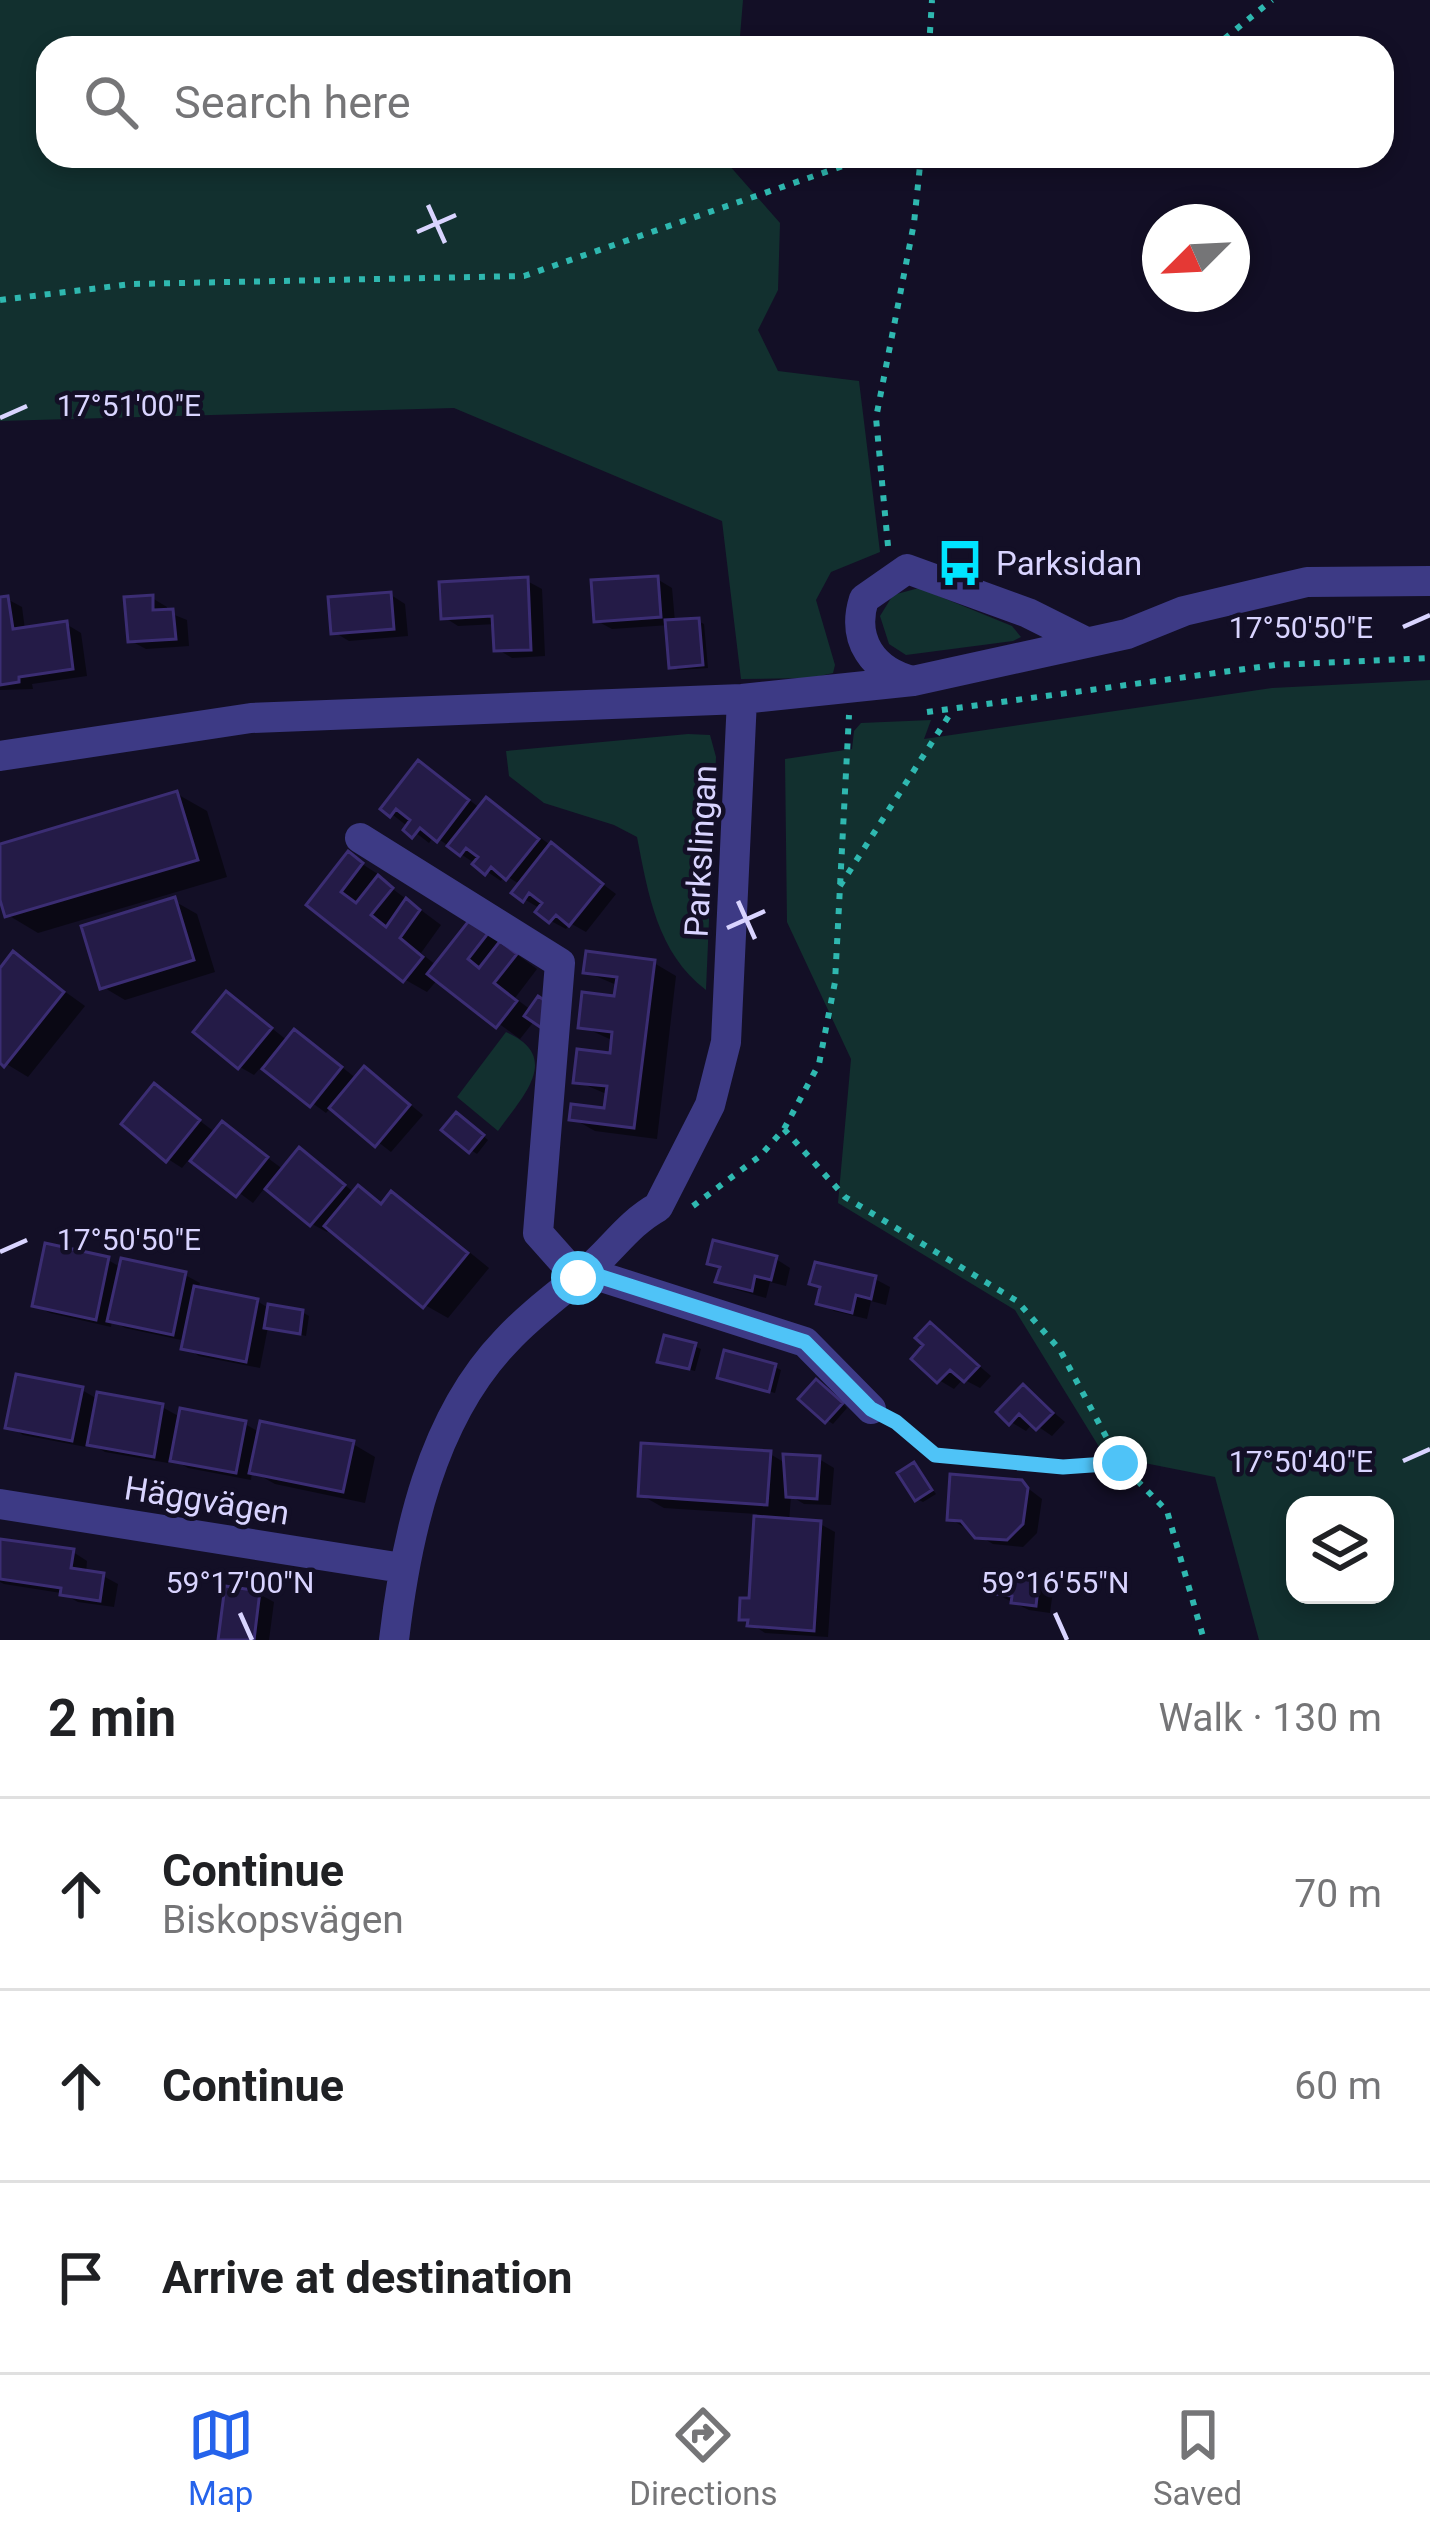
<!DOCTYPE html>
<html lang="en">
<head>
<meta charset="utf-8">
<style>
  body { margin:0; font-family:Roboto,sans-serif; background:#f6f6f6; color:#202124 }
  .controls { position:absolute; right:36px; bottom:36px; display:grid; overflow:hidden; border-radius:24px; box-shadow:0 6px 18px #0003 }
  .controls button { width:108px; height:108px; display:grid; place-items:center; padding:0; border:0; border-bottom:3px solid #e0e0e0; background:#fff; color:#202124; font:60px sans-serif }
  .compass { position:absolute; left:1142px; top:204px; width:108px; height:108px; border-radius:50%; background:#fff; box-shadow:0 6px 18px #0003; rotate:246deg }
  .stop { position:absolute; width:36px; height:36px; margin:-27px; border:9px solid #4fc3f7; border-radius:50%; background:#fff }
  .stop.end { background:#4fc3f7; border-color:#fff; box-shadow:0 3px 12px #0008 }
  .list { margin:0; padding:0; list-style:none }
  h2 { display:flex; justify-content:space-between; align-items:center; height:156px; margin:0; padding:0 48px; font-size:51px }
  h2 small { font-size:39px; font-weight:400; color:#757577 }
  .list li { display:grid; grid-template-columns:78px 1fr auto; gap:36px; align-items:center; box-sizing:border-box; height:192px; padding:0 48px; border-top:3px solid #e0e0e0 }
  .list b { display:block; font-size:45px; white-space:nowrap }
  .list p { margin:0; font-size:39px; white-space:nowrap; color:#757577 }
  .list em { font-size:39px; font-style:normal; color:#757577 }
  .icon { flex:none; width:66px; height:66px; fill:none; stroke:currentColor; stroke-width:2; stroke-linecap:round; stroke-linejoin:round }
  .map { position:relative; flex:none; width:1430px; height:1640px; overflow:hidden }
  .search { position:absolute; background:#fff; box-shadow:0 6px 18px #0003; left:36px; right:36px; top:36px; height:132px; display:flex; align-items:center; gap:30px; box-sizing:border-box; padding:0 42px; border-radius:36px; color:#757577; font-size:45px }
  .sheet { height:732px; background:#fff }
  nav { display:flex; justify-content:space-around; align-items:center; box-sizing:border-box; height:168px; border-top:3px solid #e0e0e0; background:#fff; font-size:33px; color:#757577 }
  nav a { display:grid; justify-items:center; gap:6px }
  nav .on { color:#2563eb }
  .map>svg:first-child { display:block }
</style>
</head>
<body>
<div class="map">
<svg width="1430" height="1640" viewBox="0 0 1430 1640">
  <rect width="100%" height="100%" fill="#130f26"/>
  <path fill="#12302f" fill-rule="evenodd" d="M0,0h743l-4,48h-691v108h673l59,67 -2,67 -20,40 20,41 81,10 21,171 -49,20 -15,28 19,65 -2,8 -22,5 -70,1 -19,-158 -268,-113 -454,13z
    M919,588l93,38 9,11 -8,4 -107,14 -17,-11 -9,-28 13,-21z
    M1430,680v960h-171l-44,-163 -111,-22 -89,-145 -177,-107 13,-144 -64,-137 -2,-163 67,-10 2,-18 7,-8 70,-3 -7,19 348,-51zM1295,1505h90v90h-90z
    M688,734l22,1 6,22 -10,233c-49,-37 -58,-97 -69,-153l-23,-12 -70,-22 -35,-27 -3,-25z
    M506,1032c58,25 15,66 -8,99l-41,-34z"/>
  <path fill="#0007" d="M1078,557l6,4 3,8 -11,-2 -3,-8z
    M657,579l15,9 3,34 23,-1 6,3 4,44 -30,2 -6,-4 -3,-41 -57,4 -15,-8z
    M527,581l15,8 3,67 -33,2 -15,-9 -1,-25 -38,2 -14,-9z
    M391,595l14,9 3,32 -59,5 -15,-9z
    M152,598l15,9v5l20,8 2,26 -43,3 -15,-8z
    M7,599l15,8 3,23 41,-6 15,9 6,43 -55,8 1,5 -33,1v-90z
    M433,772l48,37 6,-8 15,8 114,85 -30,38 -16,-9 -4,6 -15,-8 -12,-9 2,-3 -17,-10 -3,-14 -16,-10 -4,6 -67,-45 -5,7 -45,-35z
    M177,794l30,17 20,66 -189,56 -30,-18 -8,-26v-42z
    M348,855l36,23 -2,3 59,44 -20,28 16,13 35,-44 65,47 -22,29 16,12 4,10 -15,19 -82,-60 -11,13 -23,-13 -94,-74z
    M174,901l23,13 18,58 -90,28 -22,-13z
    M14,955l71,51 -57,71 -28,-17v-88z
    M654,963l22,13 -19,163 -62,-8 -23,-13 35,-7 2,-16 -33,-14 36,-25 2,-15 -33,-15 36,-27 2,-13 -33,-14z
    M241,1004l47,37 7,-8 14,8 48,38h22l44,36 -32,37 -59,-46 -6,7 -64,-47 -8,9 -14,-8z
    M155,1087l61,46 7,-8 61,45 16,-19 55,42 4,-4 25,16 8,-10 23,13 74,60 -41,50 -23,-13 -94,-78 -4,5 -15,-8 -46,-38 -13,17 -62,-46 -9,11 -14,-9z
    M463,1119l25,21 -11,14 -6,-4z
    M47,1247l61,13 14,8 63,7 15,8 -2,7 59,11 13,8 32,3 7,4 -3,20 -38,-9 -8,41 -61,-12 -14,-9 1,-6 -61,-13 -13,-8 -1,7 -61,-14 -15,-8z
    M776,1259l14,9 -4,18 -16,-4 -4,16 -32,-9 -15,-8 3,-12 -11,-6z
    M875,1279l15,8 -4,18 -15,-4 -4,18 -33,-8 -14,-8 3,-14 -11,-6z
    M931,1325l60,51 -11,12 -17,-9 -9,10 -15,-9 -12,-35z
    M694,1346l7,3 -6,22 -28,-7z
    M775,1367l6,3 -6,23 -49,-13z
    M823,1386l24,22 -14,16 -6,-4z
    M1024,1387l41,35 -13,14 -19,-13 -7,8 -15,-9z
    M82,1390l17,10 63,7 20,11 63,6 16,9 92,11 22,13 -10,46 -90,-19 -23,-13 -1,9 -63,-12 -19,-11 -1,6 -63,-11 -18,-11 -1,6 -63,-12 -14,-9z
    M770,1454l17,10 32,-5 15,9 -3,37 -27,-1 -13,-8 -2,26 31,2 15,8 -7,105 -63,-4 -23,-15 10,-17 5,-87 -93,-6 -23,-13z
    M914,1466l22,28 -13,8 -6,-3z
    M1021,1483l21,16 -5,34 -14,14 -30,-3 -43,-25z
    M0,1542l73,10 14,9 -1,12 17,3 15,8 -4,23 -36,-5 -17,-9 -57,-9 -4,-2z
    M1038,1582l15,8 -3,23 -21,-3 -39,-19z
    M259,1594l15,8 -5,38h-48z"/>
  <path fill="#241b47" stroke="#3b2d73" stroke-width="3" d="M658,576l3,41 -67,5 -3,-42z
    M528,577l3,73 -37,1 -2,-35 -51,3 -2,-37z
    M391,592l3,37 -63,5 -3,-37z
    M153,595v15l20,-1 3,30 -48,3 -4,-45z
    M8,596l5,33 54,-8 6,48 -54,8v5l-19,3v-88z
    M699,618l4,47 -34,3 -4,-48z
    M418,760l51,40 -32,42 -17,-14 -8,10 -9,-8 7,-10 -14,-11 -6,8 -10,-8z
    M177,791l21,69 -193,57 -5,-17v-56z
    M486,797l53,42 -33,41 -15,-13 -6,8 -13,-11 6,-7 -12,-9 -6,8 -13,-10z
    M551,842l52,42 -34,42 -13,-11 -7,8 -14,-11 7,-9 -13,-10 -6,9 -12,-9z
    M348,851l15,12 -22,29 15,11 22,-28 15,13 -22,27 15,12 20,-29 14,12 -20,28 23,19 -20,25 -97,-77z
    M175,897l19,63 -94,29 -19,-63z
    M471,918l18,14 -21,27 11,9 21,-27 17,13 -23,29 23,18 -21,27 -69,-54z
    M13,951l51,41 -60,75 -4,-4v-95z
    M586,951l69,9 -21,168 -65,-8 2,-16 33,4 3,-22 -34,-3 4,-34 33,4 2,-21 -34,-4 4,-36 32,4 3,-19 -34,-4z
    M226,991l46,37 -34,41 -45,-37z
    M538,996l16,11 -14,20 -16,-11z
    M294,1029l48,38 -32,40 -48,-38z
    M364,1066l46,39 -35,42 -46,-39z
    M154,1083l46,37 -34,42 -45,-38z
    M456,1112l28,23 -15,18 -28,-23z
    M222,1121l46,36 -32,40 -46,-36z
    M299,1147l46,38 -35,41 -45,-37z
    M358,1185l23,19 10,-13 77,62 -45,55 -99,-82z
    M713,1240l64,16 -6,24 -16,-4 -3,15 -37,-9 5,-15 -13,-3z
    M45,1243l64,14 -13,63 -64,-14z
    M121,1258l65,14 -13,63 -66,-14z
    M815,1262l61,14 -5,23 -15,-4 -4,18 -36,-9 4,-17 -11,-3z
    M194,1286l64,13 -12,63 -65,-13z
    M268,1304l35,6 -3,24 -36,-6z
    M930,1322l49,44 -15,16 -14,-12 -13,13 -26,-24 12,-14 -8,-7z
    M664,1335l32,8 -7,26 -32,-7z
    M724,1350l52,14 -7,28 -52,-14z
    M16,1374l67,13 -11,54 -67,-13z
    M816,1379l27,24 -18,20 -27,-24z
    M1023,1384l30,29 -17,17 -17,-16 -10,11 -13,-13z
    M97,1392l66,12 -9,53 -67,-12z
    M180,1408l66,13 -10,52 -66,-12z
    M260,1421l94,20 -11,51 -94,-19z
    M641,1443l130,8 -4,54 -129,-9z
    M783,1454l37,2 -3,43 -31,-2z
    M914,1462l18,28 -17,11 -18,-28z
    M950,1474l72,6 6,8 -5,36 -16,16 -32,-2 -14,-17 -14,-1z
    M754,1516l67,5 -7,110 -67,-5 1,-6h-9l1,-22h9z
    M0,1539l74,10 -3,19 33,5 -4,28 -40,-6 1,-7 -61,-9z
    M989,1573l50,6 -3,27 -25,-3 1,-7 -26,-3z
    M225,1586l35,5 -6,49h-36z"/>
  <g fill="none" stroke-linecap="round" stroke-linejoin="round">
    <path stroke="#2fb8b0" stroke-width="6" stroke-dasharray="6 9" stroke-linecap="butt" d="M929,48l3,-48
      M1213,48l59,-48
      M0,300l132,-16 392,-8 348,-120
      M888,546l-12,-128 38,-195 7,-67
      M927,712l348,-47 155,-7
      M840,886l112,-175
      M784,1129l61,68 172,104 43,49 60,113 47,48 37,129
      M693,1206l67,-50 24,-27 35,-65 16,-82 14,-267
      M896,1422l39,33 128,12 57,-4"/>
    <path stroke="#3d3a85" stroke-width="30" d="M913,681c-40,-10 -62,-41 -49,-82l43,-30 121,44 56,28
      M0,756l251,-38 491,-19 171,-18 214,-47 57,-23 123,-29 123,-1
      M360,838l200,125 -22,270 40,45
      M586,1272l219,70 66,67
      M0,1504l402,64
      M394,1640c12,-103 37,-221 112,-299 23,-25 50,-45 77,-67 27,-21 44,-50 75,-67l52,-102 16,-63 16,-343"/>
  </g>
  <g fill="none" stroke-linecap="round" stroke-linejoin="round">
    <path stroke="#4fc3f7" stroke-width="15" d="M578,1278l8,-6 219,70 66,67 25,13 39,33 128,12 57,-4"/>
  </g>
  <path fill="none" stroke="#d9d4ff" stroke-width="4.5" d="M428,205l17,38M417,232l39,-17M0,418l27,-12M1403,627l27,-12M738,901l17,38M727,928l38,-17M0,1252l27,-12M1403,1461l27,-12M240,1613l12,27M1055,1613l12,27"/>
  <defs>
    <symbol id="bus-bare" viewBox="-9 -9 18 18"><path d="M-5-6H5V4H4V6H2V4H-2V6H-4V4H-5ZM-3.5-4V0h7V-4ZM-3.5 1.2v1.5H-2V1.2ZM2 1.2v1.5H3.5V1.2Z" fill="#00e5ff" stroke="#130f26" stroke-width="2.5" paint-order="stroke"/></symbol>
  </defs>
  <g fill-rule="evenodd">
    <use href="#bus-bare" x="927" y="530" width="66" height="66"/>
  </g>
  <g text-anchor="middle" stroke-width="9" stroke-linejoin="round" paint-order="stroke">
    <g font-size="33" fill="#d9d4ff" stroke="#130f26" text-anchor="start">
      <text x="996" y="575">Parksidan</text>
    </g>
    <g font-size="33" fill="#d9d4ff" stroke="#130f26">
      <text transform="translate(700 851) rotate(-87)" y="12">Parkslingan</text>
      <text transform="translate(207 1500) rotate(9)" y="12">Häggvägen</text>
    </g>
  </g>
  <g font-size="30" text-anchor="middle" fill="#d9d4ff" stroke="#130f26" stroke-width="9" stroke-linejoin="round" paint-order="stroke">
    <text x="129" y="416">17°51'00"E</text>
    <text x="1301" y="638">17°50'50"E</text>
    <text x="129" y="1250">17°50'50"E</text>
    <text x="1301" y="1472">17°50'40"E</text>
    <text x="240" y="1593">59°17'00"N</text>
    <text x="1055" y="1593">59°16'55"N</text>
  </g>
</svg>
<div class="controls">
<button><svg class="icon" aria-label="layers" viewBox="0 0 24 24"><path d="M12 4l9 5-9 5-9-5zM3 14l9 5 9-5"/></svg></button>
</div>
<svg class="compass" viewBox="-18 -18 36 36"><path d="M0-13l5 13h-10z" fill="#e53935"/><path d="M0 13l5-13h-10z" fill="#757577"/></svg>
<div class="stop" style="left:578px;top:1278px"></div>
<div class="stop end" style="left:1120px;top:1463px"></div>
<div class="search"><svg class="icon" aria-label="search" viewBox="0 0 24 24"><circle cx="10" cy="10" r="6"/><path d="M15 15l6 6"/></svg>Search here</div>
</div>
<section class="sheet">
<h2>2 min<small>Walk · 130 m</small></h2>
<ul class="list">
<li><svg class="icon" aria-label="ahead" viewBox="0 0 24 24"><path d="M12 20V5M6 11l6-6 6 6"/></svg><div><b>Continue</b><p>Biskopsvägen</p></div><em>70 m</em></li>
<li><svg class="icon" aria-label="ahead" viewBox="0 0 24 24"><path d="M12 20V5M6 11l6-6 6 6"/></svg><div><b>Continue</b></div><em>60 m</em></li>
<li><svg class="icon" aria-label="arrive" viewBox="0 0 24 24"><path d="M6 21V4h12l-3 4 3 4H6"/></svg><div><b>Arrive at destination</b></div></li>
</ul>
</section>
<nav>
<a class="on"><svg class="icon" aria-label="map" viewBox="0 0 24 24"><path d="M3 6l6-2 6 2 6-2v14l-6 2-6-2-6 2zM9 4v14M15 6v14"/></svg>Map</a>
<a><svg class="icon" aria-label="directions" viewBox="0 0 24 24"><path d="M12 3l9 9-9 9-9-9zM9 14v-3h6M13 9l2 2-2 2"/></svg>Directions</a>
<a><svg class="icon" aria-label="saved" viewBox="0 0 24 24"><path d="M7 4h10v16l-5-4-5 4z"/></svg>Saved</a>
</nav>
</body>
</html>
